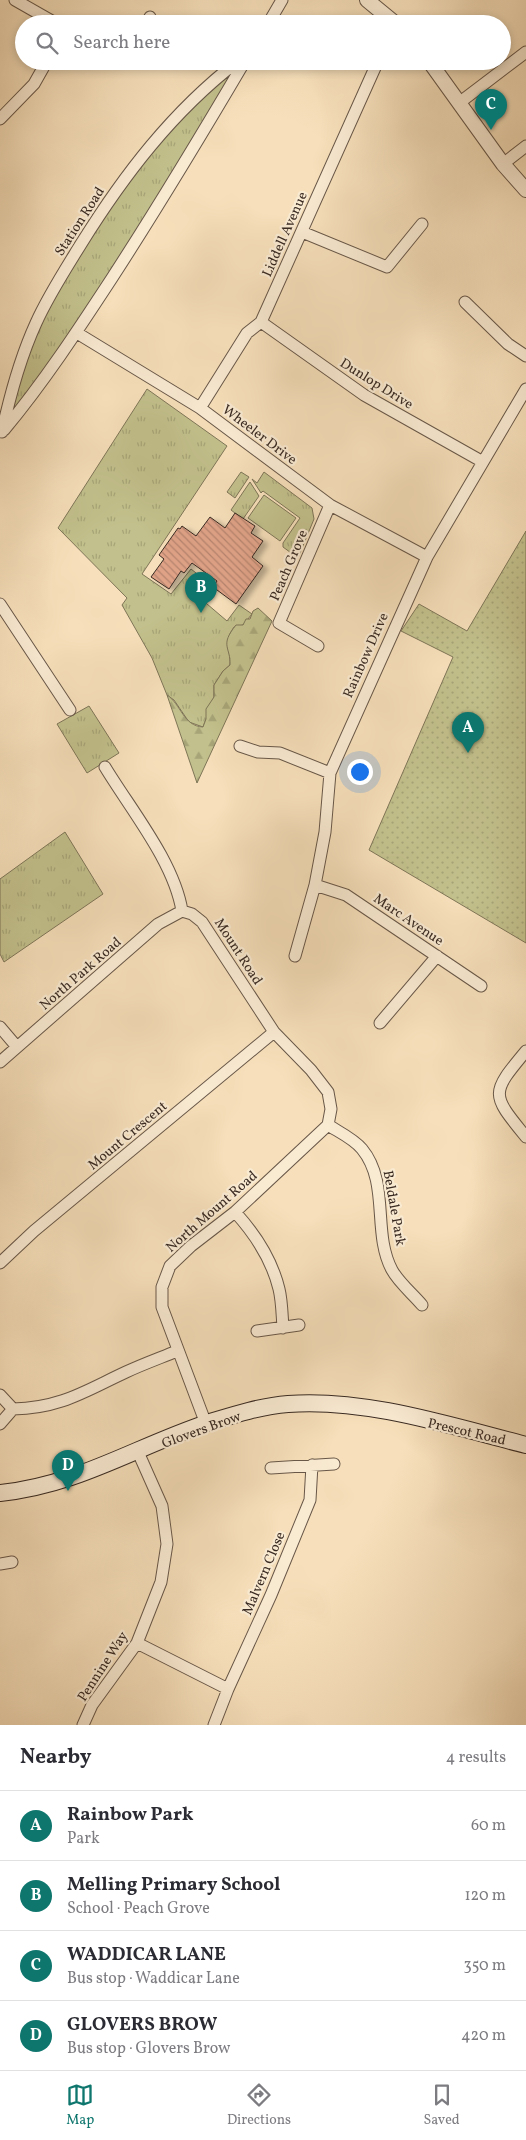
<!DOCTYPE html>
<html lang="en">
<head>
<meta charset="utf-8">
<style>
  body { margin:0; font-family:Vollkorn,serif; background:#f2f2f3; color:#2b2b33 }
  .you { position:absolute; left:359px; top:771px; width:18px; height:18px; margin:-12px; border:4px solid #fff; border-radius:50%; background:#1a73e8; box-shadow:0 0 0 8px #1a73e833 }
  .badge { display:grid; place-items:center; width:32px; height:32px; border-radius:50%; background:#0f766e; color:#fff; font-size:16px; font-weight:700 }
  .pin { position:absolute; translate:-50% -41px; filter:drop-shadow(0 1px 2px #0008) }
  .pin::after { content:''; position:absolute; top:26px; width:18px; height:15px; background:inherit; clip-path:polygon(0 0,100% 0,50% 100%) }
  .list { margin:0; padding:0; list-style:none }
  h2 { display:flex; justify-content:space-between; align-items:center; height:65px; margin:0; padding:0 20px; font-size:21px }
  h2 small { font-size:16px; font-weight:400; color:#7c7c81 }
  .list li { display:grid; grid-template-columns:32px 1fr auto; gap:15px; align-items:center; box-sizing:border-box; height:70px; padding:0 20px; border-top:1px solid #e1e1e2 }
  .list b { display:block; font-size:19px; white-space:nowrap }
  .list p { margin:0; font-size:16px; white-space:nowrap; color:#7c7c81 }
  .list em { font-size:16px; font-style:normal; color:#7c7c81 }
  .icon { flex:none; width:28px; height:28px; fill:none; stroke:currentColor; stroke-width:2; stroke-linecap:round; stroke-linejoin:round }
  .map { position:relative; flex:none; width:526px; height:1725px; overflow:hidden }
  .search { position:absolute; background:#fff; box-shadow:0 2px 8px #0003; left:15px; right:15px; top:15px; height:55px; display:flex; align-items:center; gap:12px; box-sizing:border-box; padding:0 18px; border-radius:28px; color:#7c7c81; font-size:19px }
  .sheet { height:345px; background:#fff }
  nav { display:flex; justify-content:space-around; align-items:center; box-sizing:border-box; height:70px; border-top:1px solid #e1e1e2; background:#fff; font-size:14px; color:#7c7c81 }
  nav a { display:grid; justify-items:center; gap:2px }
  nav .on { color:#0f766e }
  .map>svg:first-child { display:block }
</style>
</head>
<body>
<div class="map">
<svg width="526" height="1725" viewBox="0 0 526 1725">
  <defs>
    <pattern id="grass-tufts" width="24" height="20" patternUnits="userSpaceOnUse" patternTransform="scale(1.25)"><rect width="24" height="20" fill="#c2c08c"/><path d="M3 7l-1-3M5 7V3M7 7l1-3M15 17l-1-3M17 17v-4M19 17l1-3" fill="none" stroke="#a7a578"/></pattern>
    <pattern id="forest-firs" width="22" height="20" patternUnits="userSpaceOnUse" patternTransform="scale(1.25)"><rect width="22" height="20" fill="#c2c08c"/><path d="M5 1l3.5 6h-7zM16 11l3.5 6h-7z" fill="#a7a578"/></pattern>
    <pattern id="park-dots" width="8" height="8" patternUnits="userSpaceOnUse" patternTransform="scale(1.25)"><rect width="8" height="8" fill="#c2c08c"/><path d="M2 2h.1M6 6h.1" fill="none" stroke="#a7a578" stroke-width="1.8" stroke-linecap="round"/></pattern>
    <pattern id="building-back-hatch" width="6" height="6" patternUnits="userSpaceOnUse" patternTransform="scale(1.25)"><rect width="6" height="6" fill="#dfa287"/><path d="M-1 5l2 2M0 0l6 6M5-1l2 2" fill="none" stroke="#b6846e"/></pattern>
    <filter id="shadow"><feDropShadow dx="5.5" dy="3" stdDeviation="2.5" flood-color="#0004"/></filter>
  </defs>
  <rect width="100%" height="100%" fill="#f6dfba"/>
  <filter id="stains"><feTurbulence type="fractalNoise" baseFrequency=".004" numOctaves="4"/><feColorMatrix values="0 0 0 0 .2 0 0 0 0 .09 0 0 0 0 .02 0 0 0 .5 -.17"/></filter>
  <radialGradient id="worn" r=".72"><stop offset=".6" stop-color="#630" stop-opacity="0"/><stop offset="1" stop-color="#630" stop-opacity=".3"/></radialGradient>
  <path fill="url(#grass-tufts)" stroke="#7e7557" d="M243,61l-214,339 -27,32 22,-76 54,-107 73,-105z
    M147,389l80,57 -85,128 29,20 20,-25 19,15 -10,14 27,23 12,-16 13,9 -9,11 -9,2c-12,18 -3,21 -4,38l-7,6 -9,14v12l-11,30 -14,-5 -15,-22 -7,-5 -15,-37 -30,-53 5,-7 -69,-70z
    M241,472l8,5 -14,21 -8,-6z
    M264,472l48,36 2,11 -16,39 -15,-11v-4l17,-25 -37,-27 -2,2 -9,-14 5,4z
    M250,482l9,14 -16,23 -12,-9z
    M89,706l30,47 -32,20 -30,-49z
    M65,832l38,62 -99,68 -4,-8v-75z"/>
  <path fill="url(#forest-firs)" stroke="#7e7557" d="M258,608l14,13 -75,162 -30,-88c14,9 16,31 36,32l3,-8v-10l8,-12v-12l9,-14 7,-6c1,-18 -11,-19 6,-40h7l3,-6h4l3,-8z"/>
  <path fill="url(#park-dots)" stroke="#7e7557" d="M526,531v412l-157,-93 84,-193 -52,-26 18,-27 48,27z"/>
  <path fill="#c2c08c" stroke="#7e7557" d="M264,495l32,23 -16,23 -32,-23z"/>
  <path fill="url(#building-back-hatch)" stroke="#392a22" filter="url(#shadow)" d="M235,513l20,13 -4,7 12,8 -11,16 11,9 -27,38 -23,-17 4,-6 -25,-18 -8,10 -3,-2 -12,18 -18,-12 13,-18 -5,-4 19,-27 2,1 2,-3 14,10 14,-19 15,11z"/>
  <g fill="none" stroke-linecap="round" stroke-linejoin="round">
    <defs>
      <path id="minor" d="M15,0l42,24
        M146,24l4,-7
        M268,24l14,-24
        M114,61h3
        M459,103l67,-51
        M0,119l34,-35 13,-23
        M503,164l23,-18
        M302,232l85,35 35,-43
        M465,302l43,42 18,12
        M261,322l103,73 119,67
        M77,333l123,75 130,97 97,52
        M200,408l47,-75 14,-11 117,-261
        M4,430c40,-48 74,-100 108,-152 46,-71 90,-144 133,-217
        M2,432c8,-37 18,-74 34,-109 12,-27 29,-53 45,-79 43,-69 91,-132 157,-183
        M0,604l70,106
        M318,646l-39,-23 51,-118
        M240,746l18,6 22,1 50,20
        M105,767c26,43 69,95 77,144l10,3 10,8 72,110 37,38 17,22 3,17 -3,16
        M315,885l31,10 135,91
        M295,956l20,-71 10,-53 5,-59 97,-216 99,-168
        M380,1023l57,-67
        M0,1027l17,20
        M526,1051c-36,43 -35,43 0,86
        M0,1062l158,-138 24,-13
        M328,1125c11,7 26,14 34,24 28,34 10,84 30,121 7,13 21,24 30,35
        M235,1212c20,22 37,48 44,77 3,12 3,26 4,39
        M0,1263l34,-32 240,-199
        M257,1331l42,-6
        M0,1395l13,14
        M0,1424l13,-15c48,-1 72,-18 113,-37 17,-8 34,-14 51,-21
        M206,1424l-44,-117v-20l8,-21 21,-20 44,-34 93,-87
        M271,1468l63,-4
        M0,1564l12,-2
        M137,1643l91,46 -14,36
        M228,1689l43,-94 39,-95 2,-35
        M83,1725l9,-20 45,-62 24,-61 6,-38 -5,-38 -24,-54"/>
      <path id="tertiary" d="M367,0l29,24
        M429,61l74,103 23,26"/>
      <path id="secondary" d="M0,1493c78,-8 135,-46 207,-70 26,-8 54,-17 81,-19 77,-6 163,22 238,41"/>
    </defs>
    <use href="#minor" stroke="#685748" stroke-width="13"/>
    <use href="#tertiary" stroke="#685748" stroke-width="16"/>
    <use href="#secondary" stroke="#392a22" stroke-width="18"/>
    <use href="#minor" stroke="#f9ead2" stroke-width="11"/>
    <use href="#tertiary" stroke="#f9ead2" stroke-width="14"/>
    <use href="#secondary" stroke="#f9ead2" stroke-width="16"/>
  </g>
  <g text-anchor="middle" stroke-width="4.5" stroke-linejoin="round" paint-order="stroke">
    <g font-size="14" fill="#392a22" stroke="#f9ead2">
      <text transform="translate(79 221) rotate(-57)" y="5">Station Road</text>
      <text transform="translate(284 234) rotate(-66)" y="5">Liddell Avenue</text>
      <text transform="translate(377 383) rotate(32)" y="5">Dunlop Drive</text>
      <text transform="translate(260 434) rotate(37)" y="5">Wheeler Drive</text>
      <text transform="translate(288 565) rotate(-67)" y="5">Peach Grove</text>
      <text transform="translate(365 655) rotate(-66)" y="5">Rainbow Drive</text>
      <text transform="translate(409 919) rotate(34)" y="5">Marc Avenue</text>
      <text transform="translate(239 951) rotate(57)" y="5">Mount Road</text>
      <text transform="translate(80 973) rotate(-41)" y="5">North Park Road</text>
      <text transform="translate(127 1135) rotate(-40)" y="5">Mount Crescent</text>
      <text transform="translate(395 1208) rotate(80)" y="5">Beldale Park</text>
      <text transform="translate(211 1211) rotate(-41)" y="5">North Mount Road</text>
      <text transform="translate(201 1429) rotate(-20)" y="5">Glovers Brow</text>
      <text transform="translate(467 1431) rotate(13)" y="5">Prescot Road</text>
      <text transform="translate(263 1573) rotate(-67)" y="5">Malvern Close</text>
      <text transform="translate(102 1666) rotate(-57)" y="5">Pennine Way</text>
    </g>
  </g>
  <rect width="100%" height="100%" filter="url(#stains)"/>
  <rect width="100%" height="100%" fill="url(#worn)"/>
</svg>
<div class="you"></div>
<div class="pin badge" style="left:468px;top:753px">A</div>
<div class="pin badge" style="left:201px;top:613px">B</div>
<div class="pin badge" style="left:491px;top:130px">C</div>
<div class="pin badge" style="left:68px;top:1491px">D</div>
<div class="search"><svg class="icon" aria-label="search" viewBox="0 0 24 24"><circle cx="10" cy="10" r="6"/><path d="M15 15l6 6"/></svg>Search here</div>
</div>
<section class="sheet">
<h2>Nearby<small>4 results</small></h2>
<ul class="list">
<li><span class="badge">A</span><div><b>Rainbow Park</b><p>Park</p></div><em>60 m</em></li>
<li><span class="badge">B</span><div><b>Melling Primary School</b><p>School · Peach Grove</p></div><em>120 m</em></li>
<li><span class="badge">C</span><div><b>WADDICAR LANE</b><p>Bus stop · Waddicar Lane</p></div><em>350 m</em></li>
<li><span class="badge">D</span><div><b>GLOVERS BROW</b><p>Bus stop · Glovers Brow</p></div><em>420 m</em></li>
</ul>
</section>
<nav>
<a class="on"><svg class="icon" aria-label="map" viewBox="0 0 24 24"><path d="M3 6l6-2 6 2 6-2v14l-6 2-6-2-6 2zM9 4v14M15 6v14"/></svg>Map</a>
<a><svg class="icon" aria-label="directions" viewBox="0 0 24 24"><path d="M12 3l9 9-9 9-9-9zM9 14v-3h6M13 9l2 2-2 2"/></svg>Directions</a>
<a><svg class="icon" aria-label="saved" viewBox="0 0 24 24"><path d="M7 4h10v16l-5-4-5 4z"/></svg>Saved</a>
</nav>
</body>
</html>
